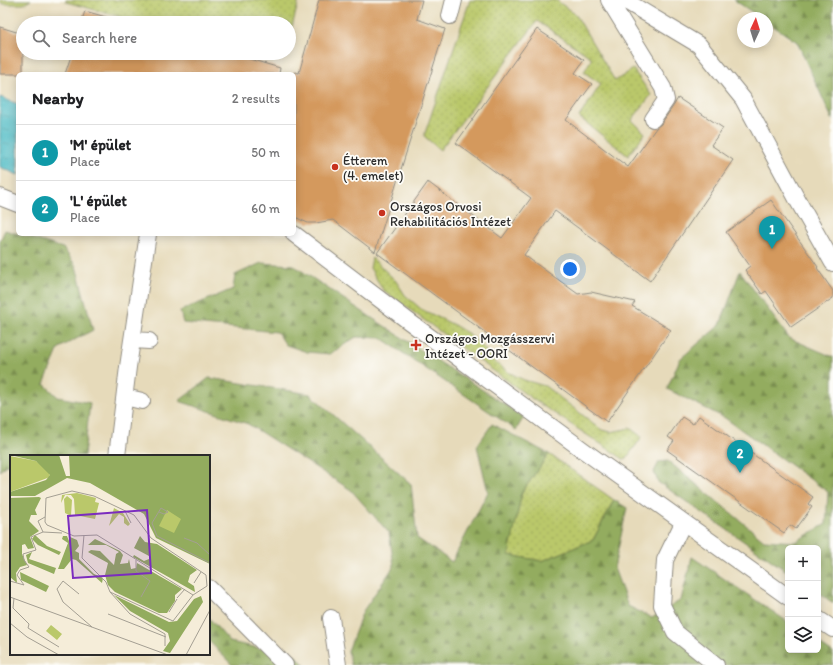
<!DOCTYPE html>
<html lang="en">
<head>
<meta charset="utf-8">
<style>
  body { margin:0; font-family:Itim,sans-serif; background:#f2f2f2; color:#202124 }
  .controls { position:absolute; right:12px; bottom:12px; display:grid; overflow:hidden; border-radius:6px; box-shadow:0 2px 10px #0003 }
  .controls button { width:36px; height:36px; display:grid; place-items:center; padding:0; border:0; border-bottom:1px solid #e0e0e0; background:#fff; color:#202124; font:20px sans-serif }
  .compass { position:absolute; left:737px; top:12px; width:36px; height:36px; border-radius:50%; background:#fff; box-shadow:0 2px 10px #0003; rotate:4deg }
  .you { position:absolute; left:570px; top:269px; width:14px; height:14px; margin:-10px; border:3px solid #fff; border-radius:50%; background:#1a73e8; box-shadow:0 0 0 6px #1a73e833 }
  .badge { display:grid; place-items:center; width:26px; height:26px; border-radius:50%; background:#0b8043; color:#fff; font-size:13px; font-weight:700 }
  .pin { position:absolute; translate:-50% -33px; filter:drop-shadow(0 1px 2px #0008) }
  .pin::after { content:''; position:absolute; top:21px; width:14px; height:12px; background:inherit; clip-path:polygon(0 0,100% 0,50% 100%) }
  .list { margin:0; padding:0; list-style:none }
  h2 { display:flex; justify-content:space-between; align-items:center; height:52px; margin:0; padding:0 16px; font-size:17px }
  h2 small { font-size:13px; font-weight:400; color:#757577 }
  .list li { display:grid; grid-template-columns:26px 1fr auto; gap:12px; align-items:center; box-sizing:border-box; height:56px; padding:0 16px; border-top:1px solid #e0e0e0 }
  .list b { display:block; font-size:15px; white-space:nowrap }
  .list p { margin:0; font-size:13px; white-space:nowrap; color:#757577 }
  .list em { font-size:13px; font-style:normal; color:#757577 }
  .icon { flex:none; width:22px; height:22px; fill:none; stroke:currentColor; stroke-width:2; stroke-linecap:round; stroke-linejoin:round }
  .map { position:relative; flex:none; width:833px; height:665px; overflow:hidden }
  .search { position:absolute; background:#fff; box-shadow:0 2px 10px #0003; left:16px; top:16px; width:280px; height:44px; display:flex; align-items:center; gap:10px; box-sizing:border-box; padding:0 14px; border-radius:22px; color:#757577; font-size:15px }
  .panel { position:absolute; background:#fff; box-shadow:0 2px 10px #0003; left:16px; top:72px; width:280px; height:164px; border-radius:6px }
  .map>svg:first-child { display:block }
</style>
</head>
<body>
<div class="map">
<svg width="833" height="665" viewBox="0 0 833 665">
  <defs>
    <pattern id="grass-dots" width="8" height="8" patternUnits="userSpaceOnUse"><rect width="8" height="8" fill="#bac86a"/><path d="M2 2h.1M6 6h.1" fill="none" stroke="#a0ac5c" stroke-width="1.8" stroke-linecap="round"/></pattern>
    <pattern id="forest-firs" width="22" height="20" patternUnits="userSpaceOnUse"><rect width="22" height="20" fill="#93ac5e"/><path d="M5 1l3.5 6h-7zM16 11l3.5 6h-7z" fill="#788c4e"/></pattern>
    <pattern id="water-ripples" width="26" height="14" patternUnits="userSpaceOnUse"><rect width="26" height="14" fill="#4cbac4"/><path d="M2 4q2-2 4 0t4 0M15 11q2-2 4 0t4 0" fill="none" stroke="#3f979f"/></pattern>
  </defs>
  <rect width="100%" height="100%" fill="#fdfcf7"/>
  <filter id="ink" filterUnits="userSpaceOnUse"><feTurbulence type="fractalNoise" baseFrequency=".025" numOctaves="2"/><feDisplacementMap in="SourceGraphic" scale="8" xChannelSelector="R" yChannelSelector="G"/><feConvolveMatrix kernelMatrix="1 2 1 2 8 2 1 2 1" color-interpolation-filters="sRGB"/></filter>
  <filter id="wash" filterUnits="userSpaceOnUse"><feTurbulence type="fractalNoise" baseFrequency=".012" numOctaves="4" result="noise"/><feDisplacementMap in="SourceGraphic" scale="16" xChannelSelector="R" yChannelSelector="G"/><feGaussianBlur stdDeviation="0.9" result="paint"/><feColorMatrix in="noise" values="0 0 0 0 0 0 0 0 0 0 0 0 0 0 0 0 0 1.4 0 .05"/><feComposite in="paint" operator="in"/></filter>
  <g filter="url(#wash)">
    <rect width="100%" height="100%" fill="#f5edd9"/>
    <path fill="#e6daba" fill-rule="evenodd" d="M0,0h732l27,18h-16v24h24v-19l29,20 37,80v542h-833zM23,23h266v30h-266zM18,74h276v160h-276zM11,456h198v198h-198zM788,548h30v102h-30z"/>
    <path fill="url(#grass-dots)" stroke="#727a4a" d="M66,0h233l-10,38v-15h-146l-77,-21z
      M470,0h86l20,15 39,66 18,-12 18,26 -19,25 13,13 -17,23 -49,-39 22,-33 -17,-12 8,-14 -55,-37 -97,129 -16,-14z
      M255,53h30l-2,6z
      M372,258l24,23 9,14 16,14 33,16 15,9 14,13 9,13 16,12 16,8 21,6 57,44 9,2 19,-4 12,9 -17,23 -94,-62 -148,-108 -13,-22z
      M549,454l65,46 -21,40 -51,21 -34,-6 14,-63z"/>
    <path fill="url(#forest-firs)" stroke="#5f6c44" d="M734,0h99v121l-36,-79 -30,-20v-4h-6z
      M5,230l58,18 13,18 17,64 -34,18 -15,36 14,13 32,6 -6,53h-73v10l-5,-1 -6,6v-230z
      M261,263l32,2 73,49 158,103 -8,13 -135,-92 -25,-1 -26,17 -23,-2 -21,-7 -9,-13 -94,-9 -3,-12 53,-22 2,-14z
      M740,271l49,67 44,19v246l-15,-11v-44h-30v24l-130,-90 -4,-10 5,-10 9,-1 96,79 31,2 31,-18 2,-32 -103,-74 -58,-29 13,-30 40,-34z
      M209,378l101,16 101,90 6,54 35,24 36,-70 -11,-46 15,-22 57,30 -27,38 -13,63 33,6 51,-21 21,-40 13,8 -13,60 14,38 24,12 29,-18 11,-43 96,65v28h30v-7l15,10v12h-482l-3,-14 15,-40 31,-45 -5,-33 -38,-43 -103,-66 -69,-23z
      M209,618l21,24 66,14 9,9h-73l-23,-24z"/>
    <path fill="#bac86a" stroke="#727a4a" d="M0,0h31l-7,4h-20l-4,-1z"/>
    <path fill="url(#water-ripples)" stroke="#3c7278" d="M0,97l18,7v71l-18,-8z"/>
    <g id="blocks">
      <path fill="#d4995d" d="M319,0h103l-5,19 28,10 -70,223 -42,-32 -17,3h-8l-7,-3 -7,-4v-144l5,1z
        M85,11l42,12h-46z
        M0,27l23,7v40h-23z
        M537,29l47,31 -9,13 17,11 -26,36 62,47 28,-39 5,-4 13,-19 4,-7 45,30 -12,17 22,15 -83,121 -95,-70 -31,44 54,39 13,-2 44,10 -3,4 39,24 -64,92 -230,-169 51,-71 74,56 29,-40 -75,-55z
        M72,53h157l51,15 -1,6h-214z
        M771,200l47,67 -1,1 16,23v7l-42,29 -25,-36 -4,3 -17,-24 5,-4 -24,-34z
        M699,416l114,81 -5,7 4,3 -16,22 -6,-4 -6,8 -117,-83 7,-9 -6,-4 14,-20 11,7z"/>
    </g>
  </g>
  <g filter="url(#ink)">
    <use href="#blocks" fill-opacity="0" stroke="#908c82" stroke-width="1"/>
    <g fill="none" stroke-linecap="round" stroke-linejoin="round">
      <defs>
        <path id="service" d="M609,0l54,88 3,12 -13,19
          M624,0l75,45 44,54 55,102 35,62
          M450,16l4,-16
          M0,197l18,7
          M294,234l113,86 176,130 205,147
          M133,340l16,1
          M125,397l17,4
          M117,456l11,-89 20,-133
          M683,523l-18,37 -3,45 13,27 41,33
          M209,588l76,77
          M331,618l7,47
          M818,619l15,10"/>
      </defs>
      <use href="#service" stroke="#908c82" stroke-width="18"/>
      <use href="#service" stroke="#fff" stroke-width="16"/>
    </g>
  </g>
  <g fill="#c8321e" stroke="#fdfcf7" stroke-width="1.5">
    <circle cx="335" cy="167" r="4"/>
    <circle cx="382" cy="213" r="4"/>
    <path d="M414 339h4v4h4v4h-4v4h-4v-4h-4v-4h4z"/>
  </g>
  <g text-anchor="middle" stroke-width="3.5" stroke-linejoin="round" paint-order="stroke">
    <g font-size="13" fill="#2b2b2b" stroke="#fdfcf7" text-anchor="start">
      <text x="343" y="165">Étterem<tspan x="343" dy="15">(4. emelet)</tspan></text>
      <text x="390" y="211">Országos Orvosi<tspan x="390" dy="15">Rehabilitációs Intézet</tspan></text>
      <text x="425" y="343">Országos Mozgásszervi<tspan x="425" dy="15">Intézet - OORI</tspan></text>
    </g>
  </g>
  <g transform="translate(10 455)">
    <rect width="200" height="200" fill="#f5edd9"/>
    <path d="M0,1l26,5 13,10 1,6 -40,15zM67,38l19,5 -1,4 4,1 -4,16 -20,-4 -1,-16 -3,-4h-6l-4,8 1,-8zM104,53l9,5 7,11 -2,2 -4,-3v-6l-5,-3 -10,12z" fill="#bac86a"/>
    <path d="M0,0h49l7,21h4l-1,-21h141v109l-54,-26 -12,-24 -54,-31 -23,-5 -32,18h-25v-4l36,-12 4,-5 -14,-14zM29,42l2,1 -6,12 2,5h-6l-2,6 10,10 -9,6 4,11 -6,1 -3,-5 -3,1v9l5,11 -7,2 -4,6 1,10 -7,-6v-79zM25,80l12,11 14,6 -2,3 -21,-10 -6,-6zM53,81h4l2,5 1,-4 7,3 2,6 -4,5 4,2v6l15,15 9,4 -1,5 -26,-23 -4,-1 -8,10h-6l10,-26 -6,-4zM130,81l5,6 12,2 40,26 -7,5 -2,7 6,4 1,6 -62,-35 1,-2 10,6 5,-2v-3l-15,-8zM85,84l25,12 3,4 -3,9 8,-1 1,-4 2,10 5,-1 1,-5 45,26 -7,6v6l-8,12h-8l-44,-21 -7,-7 -3,-10 3,-12 -20,-11 3,-2 9,1 14,14 2,-11 3,-2 -13,-7h-18zM22,97l-3,7 27,9 -2,6 -26,-11 -2,-8zM10,117l29,14 -3,6 -25,-12zM104,140l55,27 8,-1 17,-22 7,-3 2,6 -33,51 -7,-2 7,-10 -2,-8 -38,-22z" fill="#93ac5e"/>
    <path d="M57,41l5,4 -1,16 -6,-3 -1,-14zM157,55l14,9 -7,14 -15,-7zM41,170l11,9 -5,6 -11,-9z" fill="#bac86a"/>
    <path fill="none" stroke="#a49f93" stroke-width="1" d="M62,36l22,5 40,19 17,23 55,37 1,11 -14,9 -96,-60 -23,1 -27,-11 -2,-3 1,-24zM115,56l6,12M149,57l5,2 4,-2 -7,-4 -9,15 5,13 53,27M33,77l19,1M74,80l-2,23 24,24 4,10 63,29 20,-26M174,83l13,5 13,12M126,105v11l14,10 -9,16M0,126l14,4 -7,-10 3,-5 9,-3 -5,-7 -1,-6 13,-4 -5,-13 12,-5 -5,-11 7,-4M184,128l7,-11M100,137l20,22 35,20v12M69,139l-16,-13 -6,8 6,13 29,25M0,142l158,58M4,143l-1,10 16,16 -1,4 31,19M167,143l8,-9M159,157l8,-13M98,159l58,23M0,168l17,14 32,18M176,200l24,-45"/>
    <path fill="#7b2cbf" fill-opacity="0.15" stroke="#7b2cbf" stroke-width="2" d="M137,55l4,63 -78,5 -5,-62z"/>
    <rect width="200" height="200" fill="none" stroke="#2b2b2b" stroke-width="2"/>
  </g>
</svg>
<div class="controls">
<button>+</button>
<button>−</button>
<button><svg class="icon" aria-label="layers" viewBox="0 0 24 24"><path d="M12 4l9 5-9 5-9-5zM3 14l9 5 9-5"/></svg></button>
</div>
<svg class="compass" viewBox="-18 -18 36 36"><path d="M0-13l5 13h-10z" fill="#e53935"/><path d="M0 13l5-13h-10z" fill="#757577"/></svg>
<div class="you"></div>
<div class="pin badge" style="left:772px;top:249px;background:#0f9aa8">1</div>
<div class="pin badge" style="left:740px;top:473px;background:#0f9aa8">2</div>
<div class="search"><svg class="icon" aria-label="search" viewBox="0 0 24 24"><circle cx="10" cy="10" r="6"/><path d="M15 15l6 6"/></svg>Search here</div>
<section class="panel">
<h2>Nearby<small>2 results</small></h2>
<ul class="list">
<li><span class="badge" style="background:#0f9aa8">1</span><div><b>'M' épület</b><p>Place</p></div><em>50 m</em></li>
<li><span class="badge" style="background:#0f9aa8">2</span><div><b>'L' épület</b><p>Place</p></div><em>60 m</em></li>
</ul>
</section>
</div>
</body>
</html>
